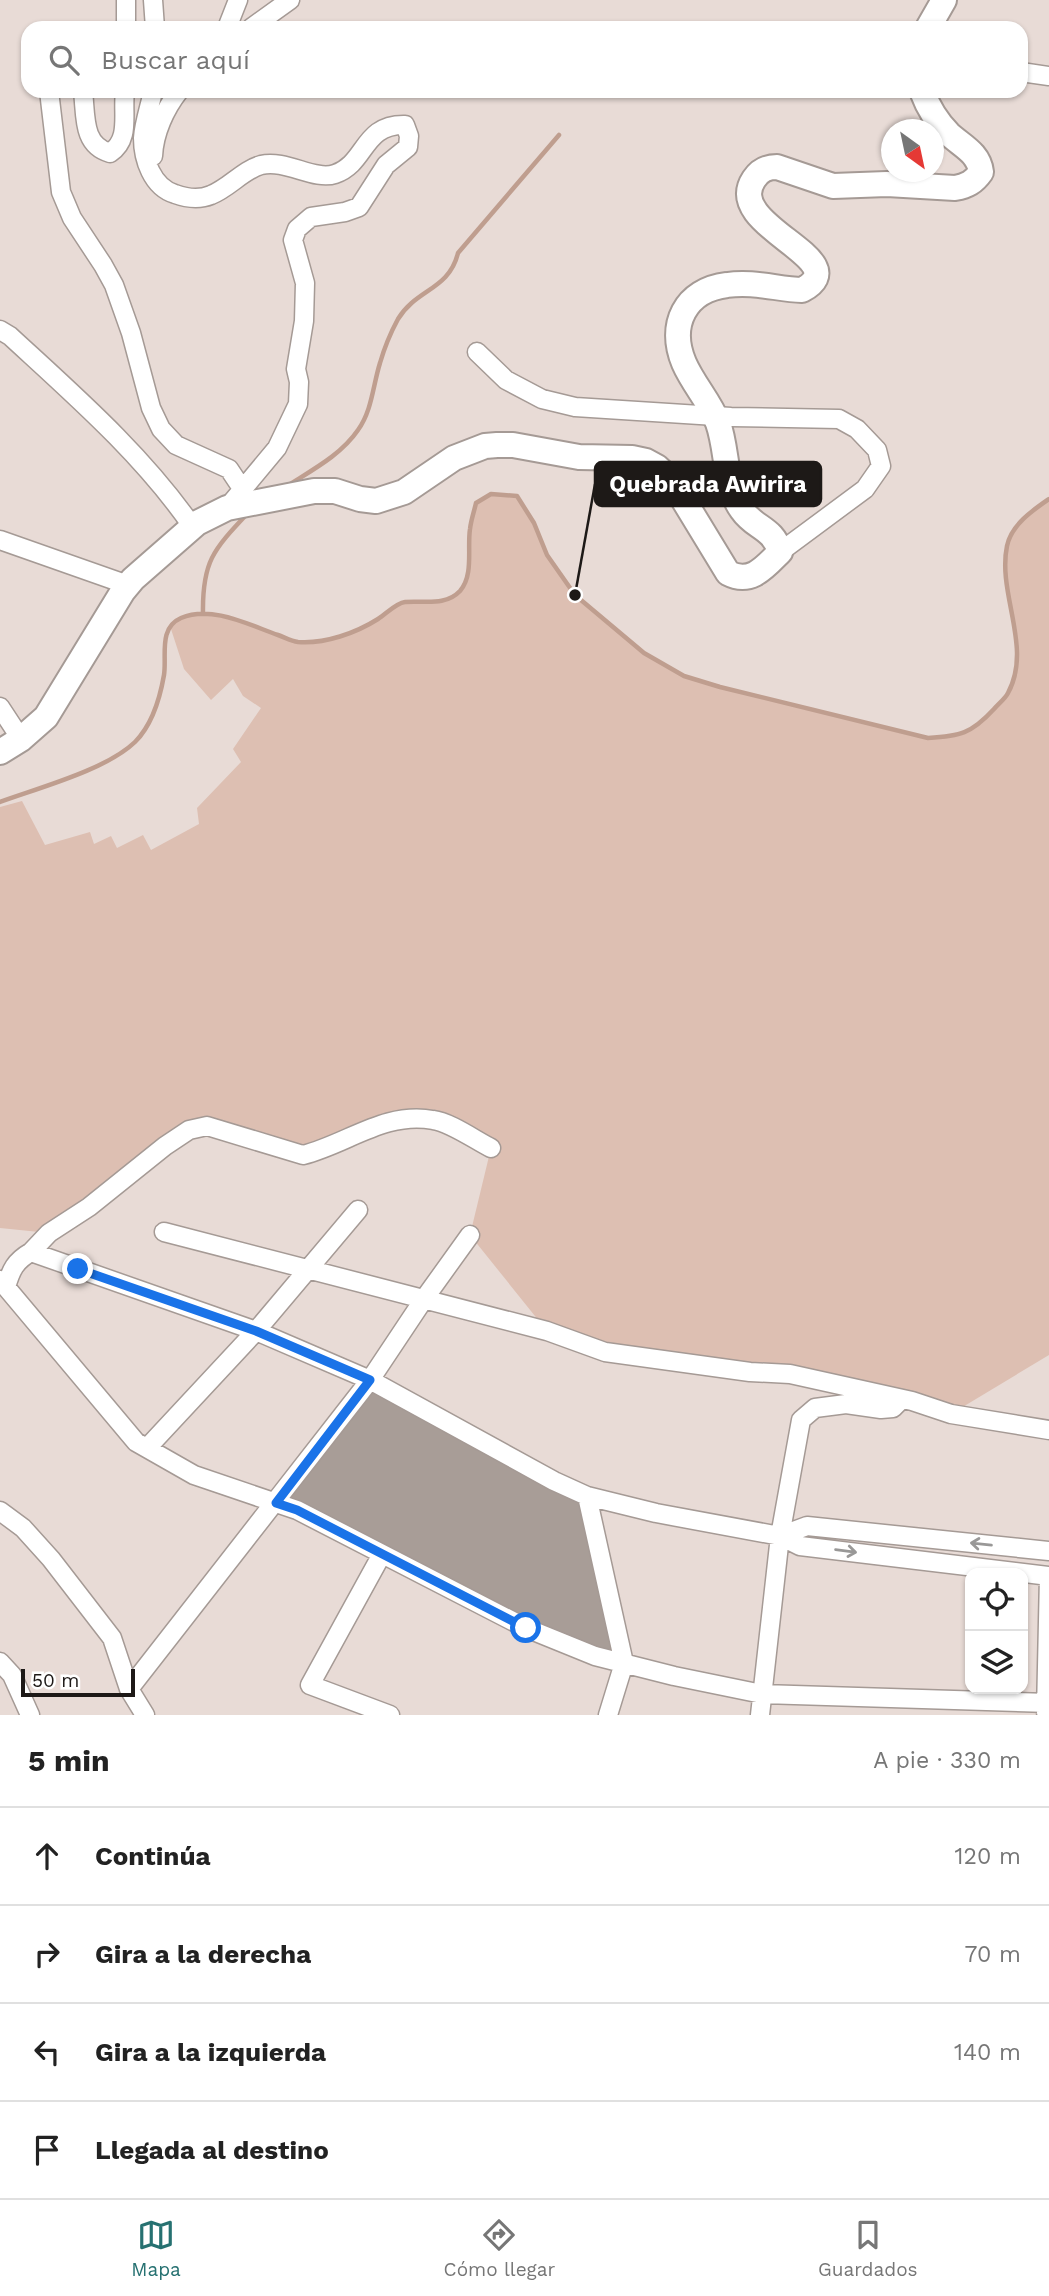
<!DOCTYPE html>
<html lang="es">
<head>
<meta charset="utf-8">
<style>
  body { margin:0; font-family:"Work Sans",sans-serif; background:#f2f2f2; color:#222 }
  .controls { position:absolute; right:21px; bottom:21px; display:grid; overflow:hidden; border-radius:14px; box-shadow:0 2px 5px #0004 }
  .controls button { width:63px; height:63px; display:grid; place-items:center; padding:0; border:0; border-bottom:2px solid #e0e0e0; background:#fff; color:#222; font:35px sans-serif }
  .compass { position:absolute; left:881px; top:119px; width:63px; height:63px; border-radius:50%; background:#fff; box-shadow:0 2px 5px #0004; rotate:147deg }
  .scale { position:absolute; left:21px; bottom:18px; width:114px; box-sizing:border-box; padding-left:7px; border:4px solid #1d1917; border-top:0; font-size:19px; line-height:24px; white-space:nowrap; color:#1d1917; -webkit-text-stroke:5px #fff; paint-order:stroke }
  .stop { position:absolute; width:21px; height:21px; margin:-16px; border:5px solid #1a73e8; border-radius:50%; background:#fff }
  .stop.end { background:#1a73e8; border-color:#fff; box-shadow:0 2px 7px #0008 }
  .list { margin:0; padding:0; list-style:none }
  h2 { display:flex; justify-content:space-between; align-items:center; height:91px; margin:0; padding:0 28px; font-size:30px }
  h2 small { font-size:23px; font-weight:400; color:#767676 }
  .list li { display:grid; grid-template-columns:46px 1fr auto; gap:21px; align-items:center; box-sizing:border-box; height:98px; padding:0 28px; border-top:2px solid #e0e0e0 }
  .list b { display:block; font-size:26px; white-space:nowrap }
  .list em { font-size:23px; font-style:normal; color:#767676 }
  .icon { flex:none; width:38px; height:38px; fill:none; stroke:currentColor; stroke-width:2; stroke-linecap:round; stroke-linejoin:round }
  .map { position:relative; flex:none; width:1049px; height:1715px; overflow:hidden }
  .search { position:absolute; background:#fff; box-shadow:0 2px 5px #0004; left:21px; right:21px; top:21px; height:77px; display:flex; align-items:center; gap:18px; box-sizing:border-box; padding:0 24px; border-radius:21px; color:#767676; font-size:26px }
  .sheet { height:483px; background:#fff }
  nav { display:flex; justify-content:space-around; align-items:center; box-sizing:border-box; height:98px; border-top:2px solid #e0e0e0; background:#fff; font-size:19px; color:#767676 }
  nav a { display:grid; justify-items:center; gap:4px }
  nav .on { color:#267171 }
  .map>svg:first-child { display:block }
</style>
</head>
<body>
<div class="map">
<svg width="1049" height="1715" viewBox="0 0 1049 1715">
  <rect width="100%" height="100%" fill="#e8dbd6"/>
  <path fill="#ddbfb2" d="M491,494l26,2 17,27 13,32 28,41 69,57 40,23 36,11 208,51c32,-2 43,-4 66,-29 4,-5 10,-10 14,-16 25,-46 -11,-99 -1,-147 4,-21 26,-36 42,-47v856l-98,59 -39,-13 -307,-49 -58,-21 -77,-96 21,-87 -78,-29 -95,32 -111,-25 -158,107 -49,-5v-421l22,-6 23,44 45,-13 4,12 17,-8 6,12 26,-13 8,15 48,-26 -2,-16 44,-46 -8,-13 28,-41 -18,-12 -10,-17 -22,21 -27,-31 -14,-43 11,-8 22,-4 21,2 73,26 36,-4 27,-9 43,-27 17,2 21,-3 19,-10 8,-17 2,-47 6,-24z"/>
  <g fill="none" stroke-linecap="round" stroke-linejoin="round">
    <path stroke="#bf9e8f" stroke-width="4.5" d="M287,486c25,-16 54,-31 71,-56 14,-19 15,-45 22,-67 4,-14 11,-31 18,-44 18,-30 51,-29 60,-66l101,-118
      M203,614c-1,-52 10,-64 45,-101
      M0,802c38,-14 106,-32 135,-60 17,-17 25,-44 29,-67 3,-19 -6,-47 17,-57 31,-13 68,7 97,17 6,2 13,6 20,7 27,2 58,-9 80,-23 8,-5 18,-16 27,-17 18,-2 40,5 55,-11 14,-16 7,-43 10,-62 1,-9 4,-17 6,-26l15,-9 26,2 17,27 13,32 28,40 69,58 40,23 36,11 208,51c32,-2 43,-4 66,-29 4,-5 11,-10 14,-16 25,-46 -11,-99 -1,-147 4,-21 26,-36 42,-47"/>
  </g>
  <path fill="#a89d97" d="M370,1380l217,116 37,167 -29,-7 -319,-153z"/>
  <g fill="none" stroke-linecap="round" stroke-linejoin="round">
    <defs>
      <path id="street" d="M153,0l2,28
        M126,28v-28
        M227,28l11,-28
        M251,28l39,-28
        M1021,72l28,4
        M49,91l12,101 11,26 31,47 11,20 17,48 20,75 10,21 15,16 53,24 14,21
        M83,91c3,25 -1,54 27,62 21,-14 12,-39 15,-62
        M153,91c-3,15 -9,32 -10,47 0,21 9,49 32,56 11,4 24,6 36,1 18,-7 32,-25 50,-30 25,-6 53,16 74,9 32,-11 27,-50 70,-49l4,11 -1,11 -22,18 -27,42 -14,5 -34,5 -14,12 -4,11 12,43 -1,38 -8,48 3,13 -1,22 -21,44 -50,60
        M153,156c1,-23 12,-47 26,-65
        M0,330l10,6c64,59 132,118 182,190
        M477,352l29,28 36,19 33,8 156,10 108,2 18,10 20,21 4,16 -16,23 -85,63
        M0,540l128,45
        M0,707l21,32
        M164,1232l383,99 58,21 145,20 40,2 122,27 39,13 98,16
        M31,1252l18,-19 40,-26 76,-61 24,-16 18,-4 96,29c44,-11 82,-44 130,-35 17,2 42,20 58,28
        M0,1280l136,162 58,33 103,35 229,118 69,28 79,20 88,18 287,9
        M6,1287c5,-17 9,-26 25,-35l225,79 114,49 184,101 33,15 69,17 124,23 20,10 249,30
        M147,1448l109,-117 102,-121
        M587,1496l37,167 -16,52
        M0,1511l23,17 28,31 61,79 17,51
        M780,1536l27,-10 242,25
        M382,1554l-72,131 80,30
        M0,1662l12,13 18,40
        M1046,1712l3,-136
        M145,1715l-16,-26 241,-309 54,-81 46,-64
        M760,1715l20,-179 21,-116 14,-12 31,-4 35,5 12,-1 9,-9"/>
      <path id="secondary" d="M928,28l16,-28
        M0,752l21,-13 25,-22 77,-126 10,-12 64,-56 30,-15 87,-17h21l25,8 16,2 28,-9 50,-34 31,-12 12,-1h16l66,12 53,1 14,3 11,6 15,14 56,92c23,12 37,-6 52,-21 -7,-25 -25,-23 -38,-42 -18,-24 -14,-59 -24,-87 -8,-21 -25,-39 -34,-60 -16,-38 1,-73 43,-78 26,-4 50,4 75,5 58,-31 -80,-63 -48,-111 6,-9 13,-12 23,-12l56,19 54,-2 68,4c12,-2 19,-6 26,-16 -2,-19 -19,-26 -32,-38 -12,-12 -21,-27 -27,-43"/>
    </defs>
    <use href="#street" stroke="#a59a95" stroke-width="21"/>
    <use href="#secondary" stroke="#a59a95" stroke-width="28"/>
    <use href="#street" stroke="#fff" stroke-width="18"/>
    <use href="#secondary" stroke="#fff" stroke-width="24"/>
  </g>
  <defs><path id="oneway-shaft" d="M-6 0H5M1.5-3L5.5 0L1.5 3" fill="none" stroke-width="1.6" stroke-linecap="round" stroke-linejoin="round" transform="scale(1.75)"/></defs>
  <g stroke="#999897">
    <use href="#oneway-shaft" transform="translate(981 1544) rotate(-174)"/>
    <use href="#oneway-shaft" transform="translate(846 1551) rotate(7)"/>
  </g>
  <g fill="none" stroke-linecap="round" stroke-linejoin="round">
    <path stroke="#1a73e8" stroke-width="9" d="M78,1269l178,62 114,49 -94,123 21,7 229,118"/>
  </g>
  <path fill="none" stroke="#1d1917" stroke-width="2.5" d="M575 595L595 484"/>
  <circle fill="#1d1917" stroke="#fff" stroke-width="2.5" cx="575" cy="595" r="7"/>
  <rect fill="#1d1917" stroke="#1d1917" stroke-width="2.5" x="595" y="462" width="226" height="44" rx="7"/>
  <g font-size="23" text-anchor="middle" font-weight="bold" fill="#fff">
    <text x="708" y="492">Quebrada Awirira</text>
  </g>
</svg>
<div class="controls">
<button><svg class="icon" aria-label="locate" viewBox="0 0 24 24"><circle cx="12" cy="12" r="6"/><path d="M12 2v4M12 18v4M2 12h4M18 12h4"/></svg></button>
<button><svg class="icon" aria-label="layers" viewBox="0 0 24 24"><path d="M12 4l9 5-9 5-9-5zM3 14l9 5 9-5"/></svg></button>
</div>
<svg class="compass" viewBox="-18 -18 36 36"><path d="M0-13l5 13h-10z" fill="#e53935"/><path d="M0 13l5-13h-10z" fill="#767676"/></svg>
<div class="scale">50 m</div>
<div class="stop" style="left:526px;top:1628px"></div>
<div class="stop end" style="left:78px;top:1269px"></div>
<div class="search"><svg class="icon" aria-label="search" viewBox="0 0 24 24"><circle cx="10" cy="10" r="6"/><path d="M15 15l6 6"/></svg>Buscar aquí</div>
</div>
<section class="sheet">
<h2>5 min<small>A pie · 330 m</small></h2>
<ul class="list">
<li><svg class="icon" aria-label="ahead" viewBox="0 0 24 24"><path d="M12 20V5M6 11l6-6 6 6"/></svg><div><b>Continúa</b></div><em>120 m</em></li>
<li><svg class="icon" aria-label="right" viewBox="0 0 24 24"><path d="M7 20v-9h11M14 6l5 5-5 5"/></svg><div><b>Gira a la derecha</b></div><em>70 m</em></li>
<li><svg class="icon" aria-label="left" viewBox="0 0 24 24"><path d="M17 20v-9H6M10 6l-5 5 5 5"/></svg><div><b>Gira a la izquierda</b></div><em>140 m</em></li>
<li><svg class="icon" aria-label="arrive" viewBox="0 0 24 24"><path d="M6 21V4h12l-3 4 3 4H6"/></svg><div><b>Llegada al destino</b></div></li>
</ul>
</section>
<nav>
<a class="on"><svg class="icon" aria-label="map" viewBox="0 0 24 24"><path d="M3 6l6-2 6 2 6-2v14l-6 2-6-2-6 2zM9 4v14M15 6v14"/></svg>Mapa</a>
<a><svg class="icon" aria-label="directions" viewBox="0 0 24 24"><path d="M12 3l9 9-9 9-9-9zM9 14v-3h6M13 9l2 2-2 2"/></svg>Cómo llegar</a>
<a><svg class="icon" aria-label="saved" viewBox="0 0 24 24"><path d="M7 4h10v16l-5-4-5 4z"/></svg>Guardados</a>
</nav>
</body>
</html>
